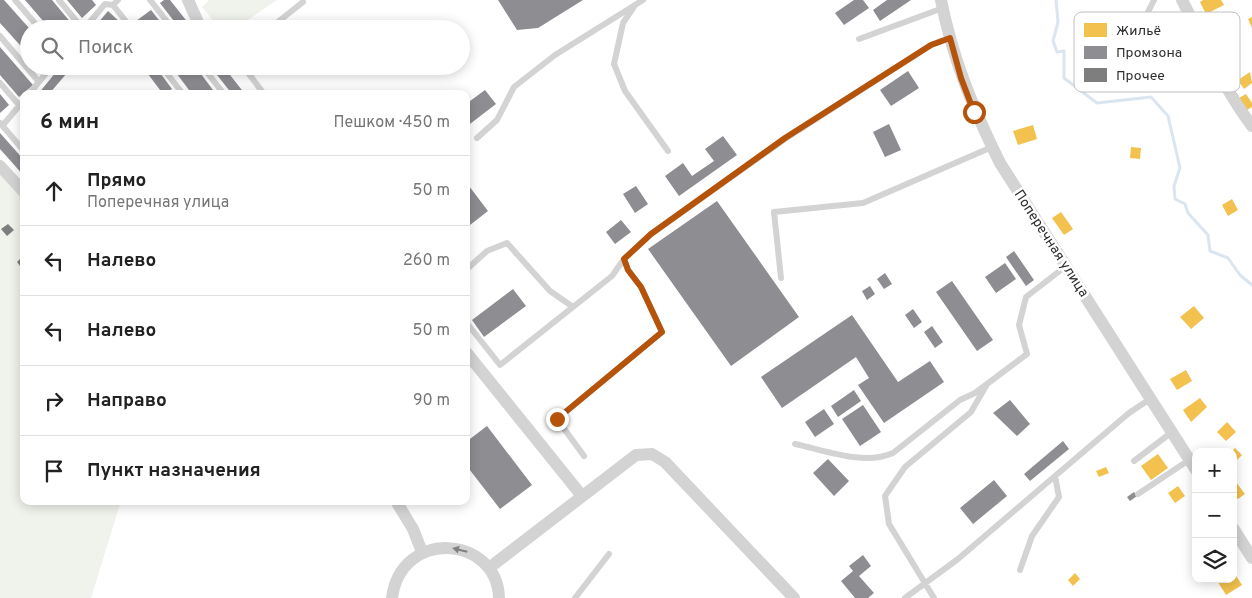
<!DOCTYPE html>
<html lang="ru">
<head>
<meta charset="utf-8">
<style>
  body { margin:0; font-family:Overpass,sans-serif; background:#f2f2f2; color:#222 }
  .controls { position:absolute; right:15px; bottom:15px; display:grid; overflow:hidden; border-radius:10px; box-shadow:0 2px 12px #0003 }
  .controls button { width:45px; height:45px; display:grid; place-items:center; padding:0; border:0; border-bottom:1px solid #e0e0e0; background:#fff; color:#222; font:25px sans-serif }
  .stop { position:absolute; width:15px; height:15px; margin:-11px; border:4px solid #b45309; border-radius:50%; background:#fff }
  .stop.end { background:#b45309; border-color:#fff; box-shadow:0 1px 5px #0008 }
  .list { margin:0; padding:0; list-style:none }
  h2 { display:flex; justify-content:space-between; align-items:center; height:65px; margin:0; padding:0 20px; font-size:21px }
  h2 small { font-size:16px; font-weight:400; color:#767676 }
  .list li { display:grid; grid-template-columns:32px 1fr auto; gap:15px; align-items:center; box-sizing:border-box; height:70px; padding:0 20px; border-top:1px solid #e0e0e0 }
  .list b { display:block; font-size:19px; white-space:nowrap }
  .list p { margin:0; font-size:16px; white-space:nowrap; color:#767676 }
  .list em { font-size:16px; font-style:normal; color:#767676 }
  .icon { flex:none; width:28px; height:28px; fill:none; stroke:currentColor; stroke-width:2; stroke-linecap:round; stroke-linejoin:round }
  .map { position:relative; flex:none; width:1252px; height:598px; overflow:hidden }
  .search { position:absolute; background:#fff; box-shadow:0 2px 12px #0003; left:20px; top:20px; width:450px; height:55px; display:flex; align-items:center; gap:12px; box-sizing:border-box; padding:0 18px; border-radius:28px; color:#767676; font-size:19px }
  .panel { position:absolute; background:#fff; box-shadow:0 2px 12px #0003; left:20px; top:90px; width:450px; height:415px; border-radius:10px }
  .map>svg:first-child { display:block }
</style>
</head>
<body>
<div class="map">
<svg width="1252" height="598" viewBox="0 0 1252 598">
  <rect width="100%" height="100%" fill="#fff"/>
  <path fill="#f0f3ec" d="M209,0h68l-43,29h-14l-18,-22z
    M0,171l24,26v304h97l-30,97h-91z"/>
  <path fill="#f2c14e" d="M1203,0h18l3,5 -18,9 -6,-12z
    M1252,17v11l-4,-9z
    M1250,72l2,11 -8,6 -6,-9z
    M1246,94l6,9v4l-5,3 -8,-12z
    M1033,125l4,14 -19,6 -5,-14z
    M1131,147l10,1 -1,11 -10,-1z
    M1232,199l6,11 -10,6 -6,-11z
    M1061,212l12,17 -9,6 -12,-17z
    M1194,306l10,12 -13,11 -11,-12z
    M1186,370l6,11 -15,9 -7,-11z
    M1200,398l7,9 -16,15 -8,-12z
    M1227,422l9,10 -10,9 -9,-9z
    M1235,448l7,7 -9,9v-12h-2z
    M1158,454l10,14 -17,12 -10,-14z
    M1106,467l3,6 -10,4 -3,-6z
    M1236,482l9,12 -7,5 -5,-4v-11z
    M1178,486l7,10 -10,7 -7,-10z
    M1233,571l9,14 -16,10 -10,-16h17z
    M1075,573l5,6 -7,7 -5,-6z"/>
  <path fill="#8d8d92" d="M0,0h4l25,28v27l-29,-32z
    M25,0h27l20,24 -5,5h-17z
    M67,0h25l4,5 -14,13z
    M164,0h6l23,29h-13l-20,-26z
    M498,0h85l-45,28 -21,2z
    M854,0h9l6,8 -25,17 -9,-12z
    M887,0h24l-31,21 -7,-11z
    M151,10l15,19h-24l-6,-8z
    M108,11l13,12 5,6h-33z
    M0,47l33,38 -14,12 -19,-22z
    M61,66h12l-24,28h-11z
    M142,66h13l17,23 -9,5z
    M171,66h24l21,28h-24z
    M210,66h13l22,28h-13z
    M908,71l11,17 -28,18 -11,-16z
    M485,90l11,14 -30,23v-23z
    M0,94l9,11 -9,8z
    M889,124l12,26 -16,7 -12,-25z
    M0,133l24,27v16l-24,-27z
    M723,136l14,19 -58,41 -14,-20 18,-13 9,13 22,-15 -9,-12z
    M466,182l22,29 -18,14 -4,-5z
    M636,186l12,18 -13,9 -12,-19z
    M717,201l82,116 -68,49 -83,-117z
    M621,220l10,12 -16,12 -9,-12z
    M1014,251l20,29 -8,6 -20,-29z
    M1005,263l11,16 -20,14 -11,-16z
    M885,273l7,11 -8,5 -7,-10z
    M952,281l41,59 -16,11 -41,-59z
    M870,286l5,8 -8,6 -5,-9z
    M513,289l13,17 -42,31 -12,-17z
    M913,309l9,13 -8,6 -9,-13z
    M852,315l46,67 32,-21 14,21 -60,41 -26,-38 11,-7 -13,-21 -74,51 -21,-31z
    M932,326l11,16 -8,6 -11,-16z
    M854,390l7,11 -23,16 -7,-11z
    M1010,400l20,24 -13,12 -24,-23z
    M863,405l18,27 -21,14 -18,-27z
    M824,409l10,15 -19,13 -10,-15z
    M487,426l45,59 -32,24 -34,-44v-23z
    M1063,441l6,8 -39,32 -6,-7z
    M828,459l21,22 -15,15 -21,-23z
    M994,480l13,16 -34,28 -13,-16z
    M1134,492l3,4 -7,5 -3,-4z
    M863,555l8,11 -12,10 15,17 -6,5h-13l-14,-17 12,-10 -4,-5z"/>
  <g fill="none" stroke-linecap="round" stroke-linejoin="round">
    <path stroke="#dbe5ef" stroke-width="3" d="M1056,0l2,22 -5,19 4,11 7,-1v27l33,25 54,-6 17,19 12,52 -6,18 1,13 10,5 3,9 20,22 2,16 18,7 12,17 12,10"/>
  </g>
  <path fill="#7e7e7e" d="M8,224l6,6 -7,6 -6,-7z
    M20,259l4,4 -4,3 -3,-4z"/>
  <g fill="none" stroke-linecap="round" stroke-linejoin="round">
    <path stroke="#d3d3d3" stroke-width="6" d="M15,0l25,29
      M59,0l24,29
      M150,0l23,29
      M643,0l-8,5 -12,18 -9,41 11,27 43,60
      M113,5l19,24
      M1150,25l-2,-13 6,-12
      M84,29l21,-25 8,1 5,-5
      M269,29l34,-27
      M0,36l39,46
      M859,39l84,-31
      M161,66l22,28
      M202,66l22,28
      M243,66l21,28
      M0,83l19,22
      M29,94l23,-28
      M0,123l24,28
      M3,125l21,-25
      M477,138l20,-18 17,-33 41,-32 80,-50
      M466,270l21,-19 20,-8 43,48 23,16
      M781,278l-7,-66 89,-9 129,-56
      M466,322l34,43 112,-89 12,-17
      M795,444c29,6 69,22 98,9l67,-53 15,-7 52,-39 -8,-29 7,-28 40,-31
      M584,456l-27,-37 105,-87 -21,-45 -13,-17 -4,-11 27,-25 134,-95 146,-94 19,-7
      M1134,461l38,-29
      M1138,494l51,-34
      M1020,570l12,-34 27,-39 -4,-21 74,-63 21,-14
      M575,598l34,-44
      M905,598l53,-39 97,-83
      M934,598l-45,-74 -4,-28 20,-29 66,-55 15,-26"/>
    <path stroke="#d3d3d3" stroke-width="12" d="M188,0l13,29
      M941,0c12,60 32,108 59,163l196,307
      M1182,0c22,43 41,88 70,126
      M0,166l24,26
      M466,352l116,144
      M396,501l17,28 9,23
      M1233,528l19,30
      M489,568l147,-113 16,-1 13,8 129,136
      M392,598c9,-70 105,-63 107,0"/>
  </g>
  <defs><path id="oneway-solid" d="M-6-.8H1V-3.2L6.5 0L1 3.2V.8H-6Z" transform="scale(1.25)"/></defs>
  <use fill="#808080" href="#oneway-solid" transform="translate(460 550) rotate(-166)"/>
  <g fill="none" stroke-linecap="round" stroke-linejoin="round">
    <path stroke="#b45309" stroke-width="6" d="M557,419l105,-87 -21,-45 -13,-17 -4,-11 27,-25 134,-96 146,-93 19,-7 11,40 13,34"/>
  </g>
  <g text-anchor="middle" stroke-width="5" stroke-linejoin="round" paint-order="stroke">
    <g font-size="14" fill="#2e2e2e" stroke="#fff">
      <text transform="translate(1052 243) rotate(57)" y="5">Поперечная улица</text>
    </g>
  </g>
  <rect x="1074" y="12" width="166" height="80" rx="8" fill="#fff" stroke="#c0c0c0" stroke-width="1"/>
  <rect x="1084" y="23" width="23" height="14" fill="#f2c14e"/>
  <rect x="1084" y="46" width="23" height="13" fill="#8d8d92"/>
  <rect x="1084" y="68" width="23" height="14" fill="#7e7e7e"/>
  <g font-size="14" fill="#2e2e2e">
    <text x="1116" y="35">Жильё</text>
    <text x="1116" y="57">Промзона</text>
    <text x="1116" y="80">Прочее</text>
  </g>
</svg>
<div class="controls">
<button>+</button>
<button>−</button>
<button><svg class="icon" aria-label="layers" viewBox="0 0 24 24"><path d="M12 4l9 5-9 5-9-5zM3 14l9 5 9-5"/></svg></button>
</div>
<div class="stop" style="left:974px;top:112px"></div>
<div class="stop end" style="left:557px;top:419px"></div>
<div class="search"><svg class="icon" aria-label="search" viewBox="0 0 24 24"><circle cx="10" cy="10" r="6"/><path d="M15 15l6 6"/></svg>Поиск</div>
<section class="panel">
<h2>6 мин<small>Пешком · 450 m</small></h2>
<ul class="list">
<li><svg class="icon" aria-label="ahead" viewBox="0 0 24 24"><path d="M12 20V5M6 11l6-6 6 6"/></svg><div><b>Прямо</b><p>Поперечная улица</p></div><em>50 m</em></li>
<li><svg class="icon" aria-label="left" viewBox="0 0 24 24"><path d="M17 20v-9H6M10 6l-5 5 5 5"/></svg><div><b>Налево</b></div><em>260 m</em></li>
<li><svg class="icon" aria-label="left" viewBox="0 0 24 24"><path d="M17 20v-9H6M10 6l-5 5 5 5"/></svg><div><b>Налево</b></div><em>50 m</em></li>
<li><svg class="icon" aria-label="right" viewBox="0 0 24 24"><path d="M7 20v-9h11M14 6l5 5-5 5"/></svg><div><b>Направо</b></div><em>90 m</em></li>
<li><svg class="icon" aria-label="arrive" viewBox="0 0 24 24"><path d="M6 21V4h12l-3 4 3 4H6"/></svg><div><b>Пункт назначения</b></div></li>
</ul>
</section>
</div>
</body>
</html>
